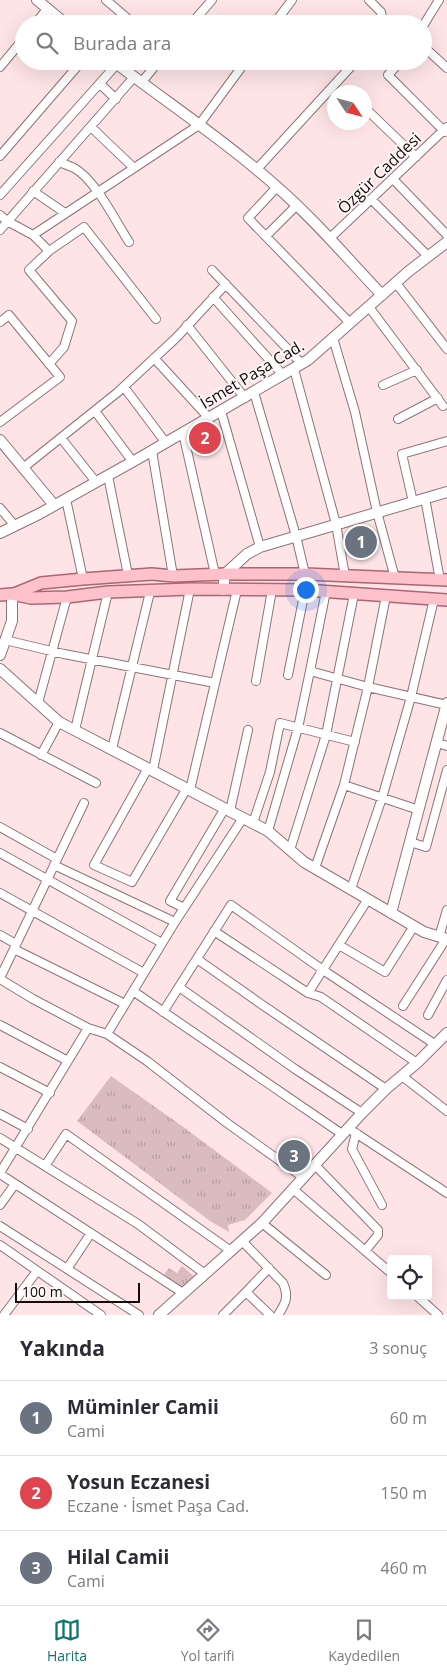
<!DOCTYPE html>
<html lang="tr">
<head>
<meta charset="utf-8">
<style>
  body { margin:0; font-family:"Open Sans",sans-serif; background:#f2f2f3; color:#2b2b33 }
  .controls { position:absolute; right:15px; bottom:15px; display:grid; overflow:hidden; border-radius:5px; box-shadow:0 5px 20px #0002 }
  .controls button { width:45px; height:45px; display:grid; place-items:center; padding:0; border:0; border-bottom:1px solid #e1e1e2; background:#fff; color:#2b2b33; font:25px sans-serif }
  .compass { position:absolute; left:327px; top:85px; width:45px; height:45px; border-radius:50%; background:#fff; box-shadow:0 5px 20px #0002; rotate:126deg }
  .scale { position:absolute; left:15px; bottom:12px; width:125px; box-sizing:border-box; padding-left:5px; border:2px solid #140b0c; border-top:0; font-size:14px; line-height:18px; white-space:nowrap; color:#140b0c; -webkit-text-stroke:4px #fdf7f8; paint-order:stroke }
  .you { position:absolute; left:305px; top:589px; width:18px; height:18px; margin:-12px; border:4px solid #fff; border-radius:50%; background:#1a73e8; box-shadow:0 0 0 8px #1a73e833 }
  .badge { display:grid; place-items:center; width:32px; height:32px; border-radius:50%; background:#0f766e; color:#fff; font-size:16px; font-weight:700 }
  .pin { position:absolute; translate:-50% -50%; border:2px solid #fff; box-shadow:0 1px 5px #0006 }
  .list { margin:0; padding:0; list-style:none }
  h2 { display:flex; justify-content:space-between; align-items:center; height:65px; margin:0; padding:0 20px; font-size:21px }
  h2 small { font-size:16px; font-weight:400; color:#7c7c81 }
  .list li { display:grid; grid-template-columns:32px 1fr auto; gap:15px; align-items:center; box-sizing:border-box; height:75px; padding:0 20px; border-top:1px solid #e1e1e2 }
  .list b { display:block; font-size:19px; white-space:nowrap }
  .list p { margin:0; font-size:16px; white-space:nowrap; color:#7c7c81 }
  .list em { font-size:16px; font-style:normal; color:#7c7c81 }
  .icon { flex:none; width:28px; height:28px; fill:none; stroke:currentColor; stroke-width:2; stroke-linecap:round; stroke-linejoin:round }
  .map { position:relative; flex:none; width:447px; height:1315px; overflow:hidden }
  .search { position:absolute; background:#fff; box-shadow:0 5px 20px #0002; left:15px; right:15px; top:15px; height:55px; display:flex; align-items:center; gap:12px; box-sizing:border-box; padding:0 18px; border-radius:28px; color:#7c7c81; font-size:19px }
  .sheet { height:290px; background:#fff }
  nav { display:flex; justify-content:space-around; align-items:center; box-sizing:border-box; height:70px; border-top:1px solid #e1e1e2; background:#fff; font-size:14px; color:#7c7c81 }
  nav a { display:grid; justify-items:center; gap:2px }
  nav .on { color:#0f766e }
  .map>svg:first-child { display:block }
</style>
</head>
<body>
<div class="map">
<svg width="447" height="1315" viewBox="0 0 447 1315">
  <defs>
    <pattern id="park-tufts" width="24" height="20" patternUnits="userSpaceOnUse" patternTransform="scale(1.25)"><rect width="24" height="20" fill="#dabbbe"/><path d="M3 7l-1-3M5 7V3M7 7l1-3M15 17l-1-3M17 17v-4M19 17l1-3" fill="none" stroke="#ba9fa2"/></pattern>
  </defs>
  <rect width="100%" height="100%" fill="#ffe4e7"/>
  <path fill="url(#park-tufts)" d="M111,1076l71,50 90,67 -27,27 -17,5 1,7 -19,-11 -133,-100z
    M182,1266l14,12 -15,14 -20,-13 8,-11 8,5z"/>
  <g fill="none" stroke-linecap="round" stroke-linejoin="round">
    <defs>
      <path id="street" d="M106,0l21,18
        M369,0l12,12 1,6 -3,6
        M35,24l13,-16
        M191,24l21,-24
        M274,24l18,-24
        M423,26l16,-26
        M423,46l24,22
        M401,61l-13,14 57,57
        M0,67l24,-29
        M141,83l18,-22
        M100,84l16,15
        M364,107l52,50
        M91,127l43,41
        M0,156l82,-95
        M59,162c5,2 11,4 15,6 21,11 42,54 55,74
        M257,169l99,-108
        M393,179l54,56
        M277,187l-29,31 102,105
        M33,191l32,22
        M0,195l117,-131
        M372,200l56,56
        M0,215l7,6 26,14 16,16 35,-24 72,92
        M0,230l134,-153
        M33,235l166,-110 47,-64
        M266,236l31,-31
        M329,239l118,-112
        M49,251l-20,19 43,51 -8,26 -15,17
        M212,270l90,94
        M396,283l51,66
        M213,297l70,78
        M369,307l74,99
        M0,322l9,-7 51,62 -60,45
        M187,325l58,73
        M333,338l22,74 22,100 18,66
        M154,358l55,60
        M294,369l42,155 9,52
        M383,385l34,-15
        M124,387l42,56
        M254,392l42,144 9,38
        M95,411l38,51
        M221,411l39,136
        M398,419l40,-21
        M183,433l32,141
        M61,438l35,44
        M152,451l21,125
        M23,468l95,-76 59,-55 49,-53
        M108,476l20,99
        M425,498l15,82
        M66,499l17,80
        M413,502l-11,-48 45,-13
        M0,508l15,18
        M326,591l-16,80 58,16 79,18
        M5,640l59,14 151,29
        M288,675l17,-85
        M256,681l16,-91
        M38,703l29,-106
        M75,730l33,-138
        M0,733l96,50
        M437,743l10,3
        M112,749l38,-157
        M41,755l18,-33
        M148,768l-54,97 38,17 55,-94
        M153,770l37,-181
        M344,785l75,25
        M190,790l47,-200
        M230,811l18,-81
        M253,823l17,-51 10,-49 75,19
        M0,827l57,32
        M268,831l30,-103 12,-57
        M410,842l16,5 21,-77
        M290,850l36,-115 28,-141
        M0,853l162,90
        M54,865l121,57
        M315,868l29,-83 24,-98 18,-91
        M351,889l31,-91 29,-101 23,-98
        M0,893l144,80
        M184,908l-14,-7 55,-93
        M214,931l94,62 13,4 96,66
        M0,935l16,9
        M439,937l8,-27
        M339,945l46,27 29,-46
        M14,949l111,55
        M197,959l64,45 125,85
        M0,978l84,-175
        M0,979l33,20 55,29 19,6 40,27 80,62 77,55
        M179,987l116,82 67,44
        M133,991l209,143
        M308,993l60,-94
        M403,1006l43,-67
        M163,1012l68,-107 92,65 113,75
        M428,1015l19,-35
        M0,1025l68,36
        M107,1034l68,-112 68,-104
        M0,1067l50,26
        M402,1076l45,35
        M0,1114l28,15
        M348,1128l99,65
        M356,1133l-4,16 30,56
        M0,1138l138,86 67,50
        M315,1165l63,65v5l-13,16
        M45,1166l21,-32 165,117
        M0,1173l88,-145
        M0,1174l183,119
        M293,1189l98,84
        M0,1205l15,-21
        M262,1223l64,52
        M0,1226l139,89
        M242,1241l41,42c6,13 3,20 -5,32
        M0,1245l101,70
        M67,1269l24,-36
        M246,1292l23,-24
        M417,1296l21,19
        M4,1315l33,-44
        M223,1315l23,-23 24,23"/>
      <path id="secondary" d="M37,0l29,24
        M113,61c55,42 112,80 163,125 38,33 71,72 106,109
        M0,440l54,65
        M0,533l39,-19 102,-57 167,-97 101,-89 38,-29
        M223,590l2,-16 22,-20 13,-7 187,-55
        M0,655l12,-34v-27
        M0,669l59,53 209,109 36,31 120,70 23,7
        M391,913l56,-210
        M159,1315l103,-92 100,-110 24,-24 31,-26 30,-30"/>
      <path id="primary" d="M14,594l27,-11 42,-4 69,-5 21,2 52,-2h80l142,6
        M0,595l12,-1 19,4 36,-1 41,-5 82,-3 115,1 142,10"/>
    </defs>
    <use href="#street" stroke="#8c7477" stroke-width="10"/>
    <use href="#secondary" stroke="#8c7477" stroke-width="12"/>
    <use href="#primary" stroke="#ab6771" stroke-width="14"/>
    <use href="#street" stroke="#fff" stroke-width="8"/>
    <use href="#secondary" stroke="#fff" stroke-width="10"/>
    <use href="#primary" stroke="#fdc1cb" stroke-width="11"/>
  </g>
  <g text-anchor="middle" stroke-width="4" stroke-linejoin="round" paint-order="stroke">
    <g font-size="16" fill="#140b0c" stroke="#fdf7f8">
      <text transform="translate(379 173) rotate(-44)" y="6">Özgür Caddesi</text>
      <text transform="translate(252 374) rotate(-31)" y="6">İsmet Paşa Cad.</text>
    </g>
  </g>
</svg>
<div class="controls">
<button><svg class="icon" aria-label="locate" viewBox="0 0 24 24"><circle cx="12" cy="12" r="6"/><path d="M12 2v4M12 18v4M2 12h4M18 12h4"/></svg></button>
</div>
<svg class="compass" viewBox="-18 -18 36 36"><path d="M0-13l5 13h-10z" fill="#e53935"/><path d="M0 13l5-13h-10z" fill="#7c7c81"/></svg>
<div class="scale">100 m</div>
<div class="you"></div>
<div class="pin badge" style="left:361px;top:542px;background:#6b7280">1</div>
<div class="pin badge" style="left:205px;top:438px;background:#e0444e">2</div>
<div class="pin badge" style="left:294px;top:1156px;background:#6b7280">3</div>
<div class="search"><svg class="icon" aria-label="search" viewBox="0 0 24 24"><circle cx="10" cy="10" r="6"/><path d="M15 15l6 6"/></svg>Burada ara</div>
</div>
<section class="sheet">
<h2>Yakında<small>3 sonuç</small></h2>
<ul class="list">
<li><span class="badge" style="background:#6b7280">1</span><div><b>Müminler Camii</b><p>Cami</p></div><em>60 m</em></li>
<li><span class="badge" style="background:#e0444e">2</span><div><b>Yosun Eczanesi</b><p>Eczane · İsmet Paşa Cad.</p></div><em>150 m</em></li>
<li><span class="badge" style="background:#6b7280">3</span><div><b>Hilal Camii</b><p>Cami</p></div><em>460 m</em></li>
</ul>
</section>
<nav>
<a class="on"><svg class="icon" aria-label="map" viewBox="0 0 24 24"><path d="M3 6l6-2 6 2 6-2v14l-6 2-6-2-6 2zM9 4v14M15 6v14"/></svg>Harita</a>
<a><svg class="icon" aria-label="directions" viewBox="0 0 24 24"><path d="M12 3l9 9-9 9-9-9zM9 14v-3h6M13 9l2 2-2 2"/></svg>Yol tarifi</a>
<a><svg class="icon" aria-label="saved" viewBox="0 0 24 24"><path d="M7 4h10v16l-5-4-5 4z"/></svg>Kaydedilen</a>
</nav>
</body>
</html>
